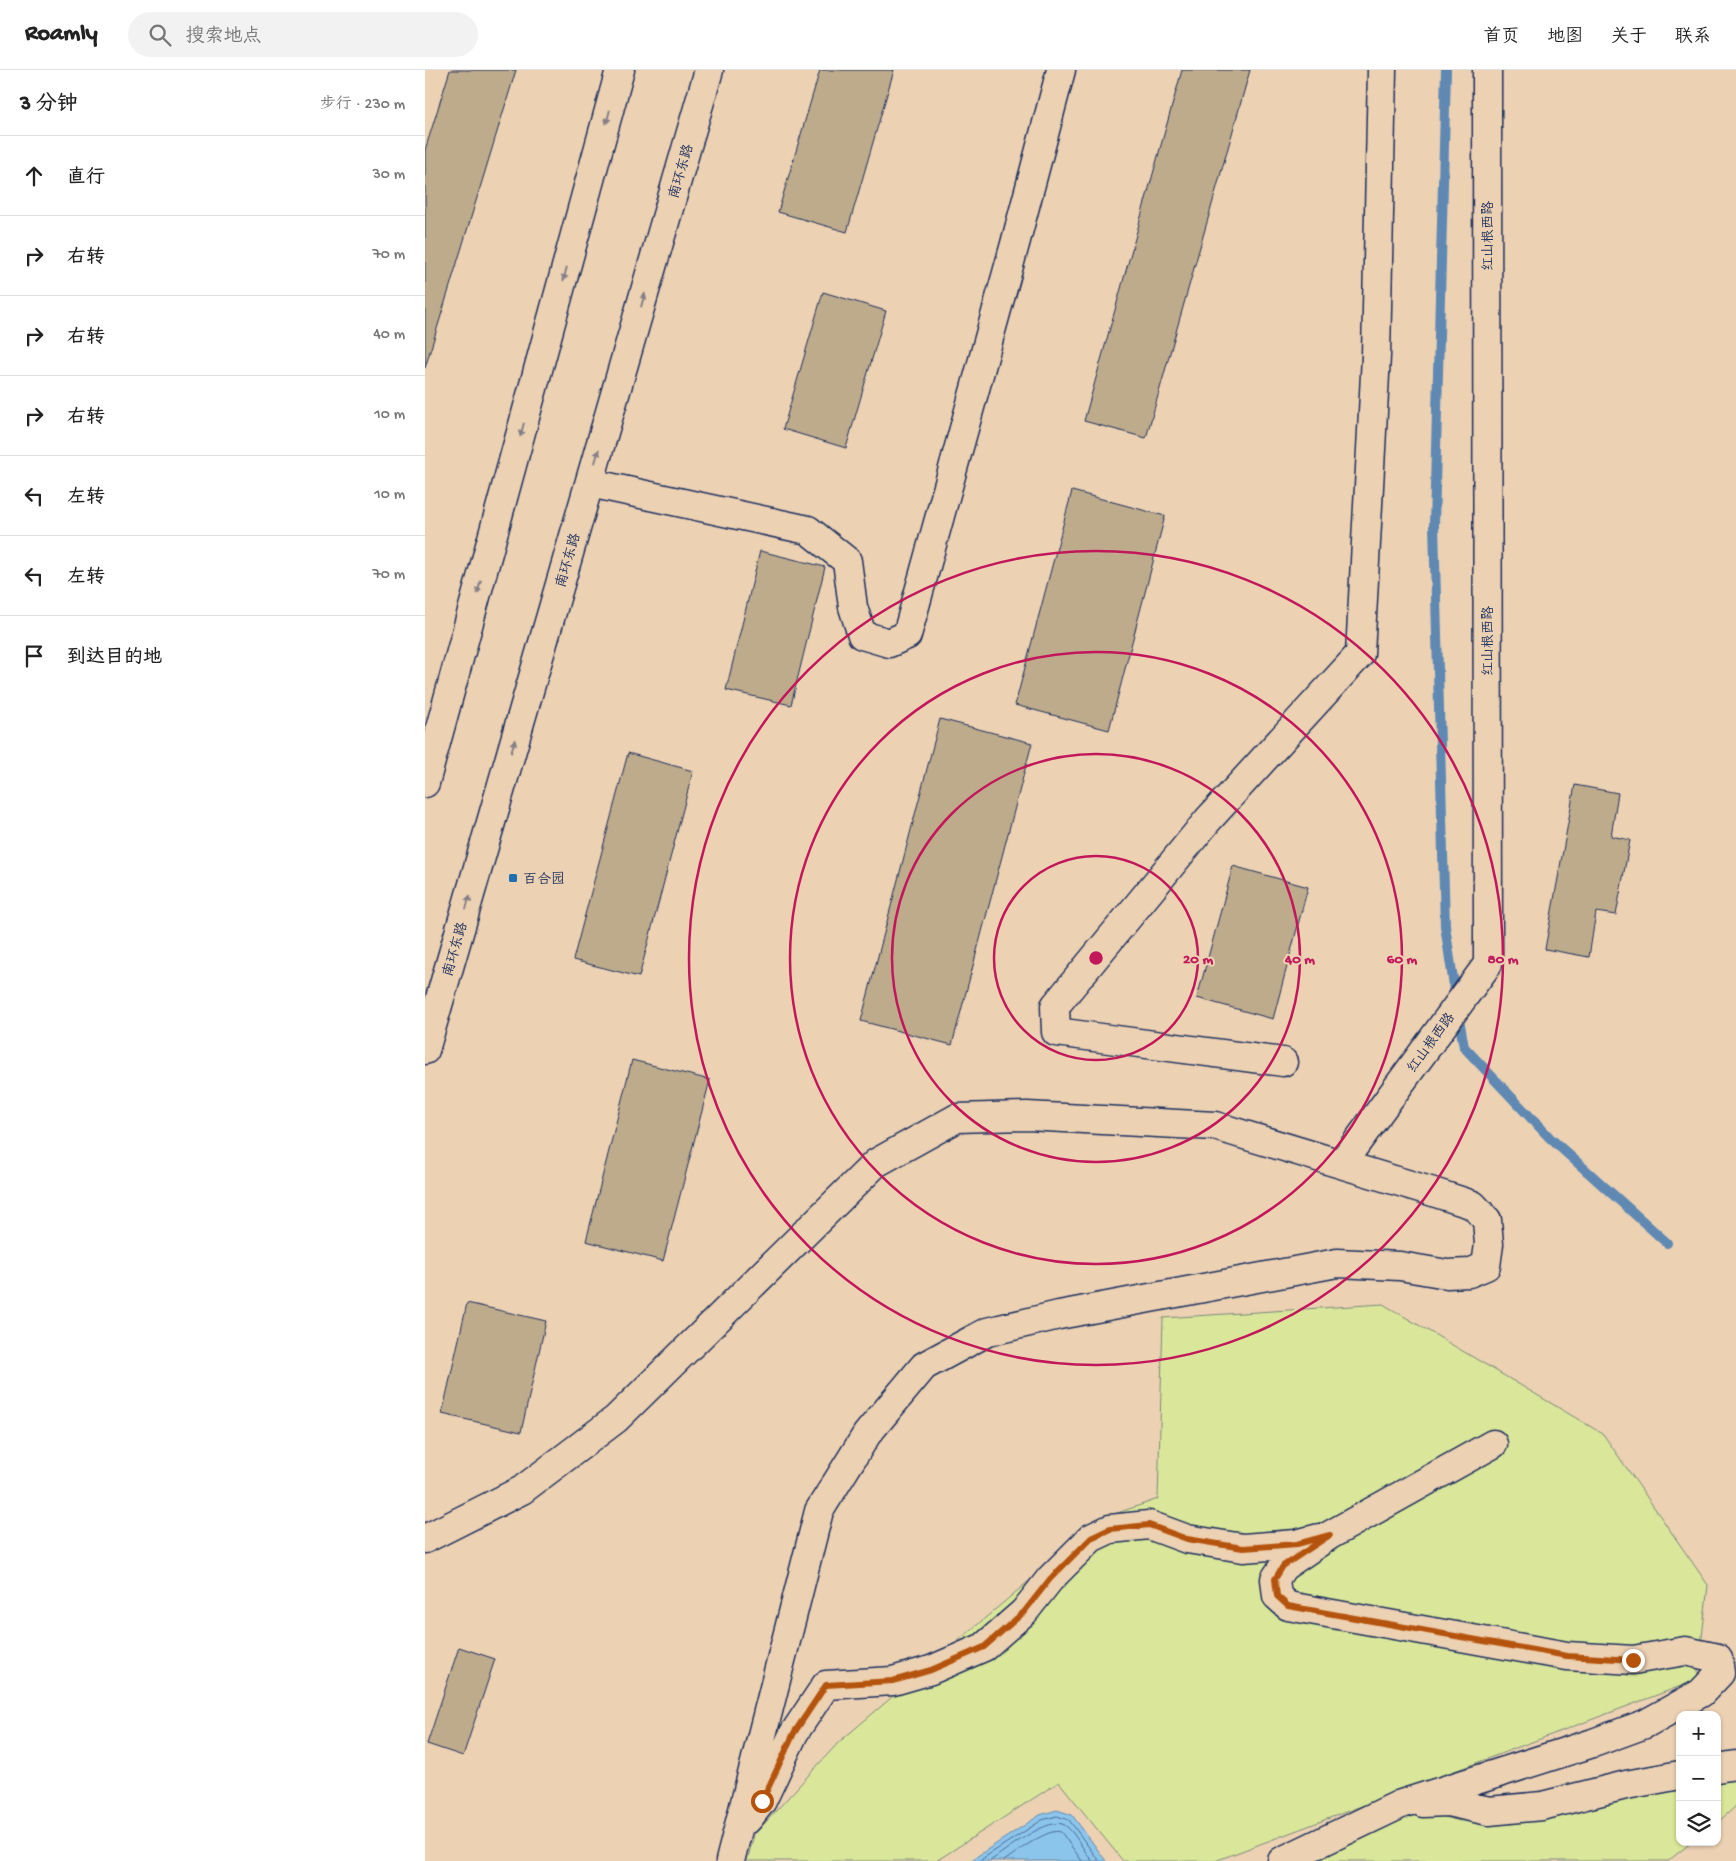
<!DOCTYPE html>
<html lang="zh">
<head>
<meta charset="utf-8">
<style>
  body { margin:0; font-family:"Gochi Hand","LXGW WenKai TC",sans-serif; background:#f2f2f2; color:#222 }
  .controls { position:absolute; right:15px; bottom:15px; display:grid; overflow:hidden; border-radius:10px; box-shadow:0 1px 4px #0004 }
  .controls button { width:45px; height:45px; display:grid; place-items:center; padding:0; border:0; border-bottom:1px solid #e0e0e0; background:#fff; color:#222; font:25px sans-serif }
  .stop { position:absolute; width:15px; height:15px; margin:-11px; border:4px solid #b45309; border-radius:50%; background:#fff }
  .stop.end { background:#b45309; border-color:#fff; box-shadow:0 1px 5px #0008 }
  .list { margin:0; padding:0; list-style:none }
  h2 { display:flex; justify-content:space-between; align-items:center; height:65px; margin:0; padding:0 20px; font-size:21px }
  h2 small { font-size:16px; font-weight:400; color:#767676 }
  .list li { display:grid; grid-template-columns:32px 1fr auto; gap:15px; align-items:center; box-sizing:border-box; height:80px; padding:0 20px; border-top:1px solid #e0e0e0 }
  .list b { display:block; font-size:19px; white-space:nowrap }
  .list em { font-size:16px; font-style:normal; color:#767676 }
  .icon { flex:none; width:28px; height:28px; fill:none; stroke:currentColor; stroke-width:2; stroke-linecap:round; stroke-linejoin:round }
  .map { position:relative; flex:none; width:1311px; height:1791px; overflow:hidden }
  header { display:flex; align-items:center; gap:30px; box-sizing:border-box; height:70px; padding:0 25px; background:#fff; border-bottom:1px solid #e0e0e0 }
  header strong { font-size:24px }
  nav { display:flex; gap:28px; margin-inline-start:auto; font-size:18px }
  .search { width:350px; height:45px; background:#f2f2f2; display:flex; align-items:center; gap:12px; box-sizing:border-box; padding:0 18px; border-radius:28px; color:#767676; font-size:19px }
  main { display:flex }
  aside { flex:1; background:#fff }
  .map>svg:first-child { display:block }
</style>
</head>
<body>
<header>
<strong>Roamly</strong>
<div class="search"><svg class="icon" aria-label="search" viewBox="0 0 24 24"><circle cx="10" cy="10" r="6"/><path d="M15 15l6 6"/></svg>搜索地点</div>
<nav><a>首页</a><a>地图</a><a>关于</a><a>联系</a></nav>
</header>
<main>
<aside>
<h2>3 分钟<small>步行 · 230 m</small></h2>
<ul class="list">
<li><svg class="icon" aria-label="ahead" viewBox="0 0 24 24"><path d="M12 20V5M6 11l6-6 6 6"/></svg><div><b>直行</b></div><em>30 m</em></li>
<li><svg class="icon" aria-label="right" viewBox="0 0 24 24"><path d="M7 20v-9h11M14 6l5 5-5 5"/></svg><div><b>右转</b></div><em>70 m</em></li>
<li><svg class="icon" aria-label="right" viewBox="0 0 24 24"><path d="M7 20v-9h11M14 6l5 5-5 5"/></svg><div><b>右转</b></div><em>40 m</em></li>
<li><svg class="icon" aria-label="right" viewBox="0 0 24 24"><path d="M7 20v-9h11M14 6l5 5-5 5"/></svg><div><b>右转</b></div><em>10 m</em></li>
<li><svg class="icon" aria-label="left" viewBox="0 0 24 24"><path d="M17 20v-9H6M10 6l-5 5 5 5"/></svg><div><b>左转</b></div><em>10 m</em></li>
<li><svg class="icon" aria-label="left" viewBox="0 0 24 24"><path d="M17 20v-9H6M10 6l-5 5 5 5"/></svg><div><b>左转</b></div><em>70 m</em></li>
<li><svg class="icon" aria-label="arrive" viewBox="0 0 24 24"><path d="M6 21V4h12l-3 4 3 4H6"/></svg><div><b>到达目的地</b></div></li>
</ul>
</aside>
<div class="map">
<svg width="1311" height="1791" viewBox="0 0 1311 1791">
  <rect width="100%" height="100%" fill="#ecd1b3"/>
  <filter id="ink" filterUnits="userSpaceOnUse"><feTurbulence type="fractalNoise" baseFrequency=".02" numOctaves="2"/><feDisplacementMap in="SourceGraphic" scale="10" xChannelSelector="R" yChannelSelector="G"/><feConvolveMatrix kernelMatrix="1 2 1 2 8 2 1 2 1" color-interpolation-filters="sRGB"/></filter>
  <g filter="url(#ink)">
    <path fill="#dae699" stroke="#7a8a7c" d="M958,1234l220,130 105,151 -11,95 -482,181h-92l-64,-79 -123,79h-189l7,-26 84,-92 265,-225 55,-19 5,-181z
      M1298,1705l13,5v26l-19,17v-47z
      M1255,1714v58h12l-24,19h-369l83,-41 28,-4 27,-1 23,6 19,-1z"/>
    <path fill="#8cc5eb" stroke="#5f89b3" d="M632,1740l15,5 34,46h-136l70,-46z"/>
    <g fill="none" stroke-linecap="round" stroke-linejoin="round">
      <path stroke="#486b96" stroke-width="1" d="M554,1791l63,-41 15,-4 12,4 30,41
        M565,1791c14,-9 61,-48 76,-35 9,7 18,25 26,35
        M579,1791c12,-8 44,-34 57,-29l21,29"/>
      <path stroke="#5f89b3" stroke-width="10" d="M1021,0l-12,455 11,401 11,73
        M1033,944l6,33 86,91 117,105"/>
    </g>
    <path fill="#beab8c" stroke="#1b2f5e" d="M25,0h66l-91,298v-218z
      M395,0h74l-47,162 -69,-20z
      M757,0h68l-104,368 -62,-17z
      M398,222l63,19 -40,137 -63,-19z
      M647,421l93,25 -56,214 -94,-25z
      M335,481l65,16 -34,138 -65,-15z
      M515,649l92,24 -80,302 -91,-24z
      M203,683l65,18 -54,206 -66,-17z
      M1150,715l43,8 -7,43 19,4 -14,75 -20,-3 -7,45 -44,-8z
      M808,796l75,21 -35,132 -76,-21z
      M207,990l78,20 -47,181 -77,-20z
      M42,1233l79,18 -25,111 -79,-18z
      M34,1577l36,12 -32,97 -36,-12z"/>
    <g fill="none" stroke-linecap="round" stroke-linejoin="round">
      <defs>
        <path id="minor" d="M165,413l218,47 39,31 6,46 9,28 27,8 18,-8 108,-391 46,-174
          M858,992l-227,-30 -1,-26 153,-186 152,-166 16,-298 6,-286
          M916,1094l147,-200 -1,-894
          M0,1469l97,-49 94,-71 260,-256 81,-45 70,-2 188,10 215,65 43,14 14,15 2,24 -3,22 -17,7 -22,1 -47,-8 -63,-3 -278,52 -72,17 -63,34 -57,68 -48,77 -89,350
          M1292,1698l19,-3
          M998,1733l25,-1 41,9 53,-5 84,-21 54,-10
          M323,1749l14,-18 32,-68 32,-48 67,-4 38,-11 53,-23 40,-35 26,-33 41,-41 19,-9 39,-4 38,14 56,9 53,-4 23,-6
          M857,1791l119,-57 192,-61 52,-19 56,-31 19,-20 -2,-15 -33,-7 -52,9 -66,-4 -279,-50 -11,-10 -2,-17 8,-12 47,-32 163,-91"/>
        <path id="highway" d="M0,713l195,-713
          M0,980l284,-980"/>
      </defs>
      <use href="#minor" stroke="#1b2f5e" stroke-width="31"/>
      <use href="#highway" stroke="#1b2f5e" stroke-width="31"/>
      <use href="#minor" stroke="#ecd1b3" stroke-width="28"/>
      <use href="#highway" stroke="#ecd1b3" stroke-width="28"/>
    </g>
    <defs><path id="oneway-solid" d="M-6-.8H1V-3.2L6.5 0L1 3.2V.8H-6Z" transform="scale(1.25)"/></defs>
    <g fill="#848088">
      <use href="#oneway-solid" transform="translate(183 47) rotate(105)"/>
      <use href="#oneway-solid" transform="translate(140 204) rotate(105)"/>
      <use href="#oneway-solid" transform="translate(218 230) rotate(-74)"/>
      <use href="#oneway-solid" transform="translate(97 360) rotate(105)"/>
      <use href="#oneway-solid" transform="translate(172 386) rotate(-74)"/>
      <use href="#oneway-solid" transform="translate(54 517) rotate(105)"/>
      <use href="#oneway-solid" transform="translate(88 676) rotate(-74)"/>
      <use href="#oneway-solid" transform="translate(43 832) rotate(-74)"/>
    </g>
  </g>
  <g fill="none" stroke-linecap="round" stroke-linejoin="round" filter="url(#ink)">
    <path stroke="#b45309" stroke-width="6" d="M337,1731l32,-68 32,-48 67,-4 38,-11 53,-23 40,-35 26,-33 41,-41 19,-9 39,-4 38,14 56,9 54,-4 33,-9 -47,31 -8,13 2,17 11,10 279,50 66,4"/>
  </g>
  <g fill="none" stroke="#c2185b" stroke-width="2.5">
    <circle cx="671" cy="888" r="102"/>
    <circle cx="671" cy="888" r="204"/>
    <circle cx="671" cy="888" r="306"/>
    <circle cx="671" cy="888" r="407"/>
  </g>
  <rect fill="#1f6fb2" stroke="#ecd1b3" stroke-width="2" x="83" y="803" width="10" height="10" rx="2.5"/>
  <g text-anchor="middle" stroke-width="4" stroke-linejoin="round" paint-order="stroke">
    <g font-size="14" fill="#1b2f5e" stroke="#ecd1b3">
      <text transform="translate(255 101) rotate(-74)" y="5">南环东路</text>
      <text transform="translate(1062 166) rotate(-90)" y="5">红山根西路</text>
      <text transform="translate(142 490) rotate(-74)" y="5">南环东路</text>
      <text transform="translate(1062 571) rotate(-90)" y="5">红山根西路</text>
      <text transform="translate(29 879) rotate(-74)" y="5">南环东路</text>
      <text transform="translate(1005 972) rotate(-54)" y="5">红山根西路</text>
    </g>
    <g font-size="14" fill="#1b2f5e" stroke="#ecd1b3" text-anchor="start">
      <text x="98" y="813">百合园</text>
    </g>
  </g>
  <circle cx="671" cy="888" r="8" fill="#c2185b" stroke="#ecd1b3" stroke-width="2.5"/>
  <g font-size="15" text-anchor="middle" font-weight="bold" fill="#c2185b" stroke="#ecd1b3" stroke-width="4" stroke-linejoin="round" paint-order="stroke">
    <text x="773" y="893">20 m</text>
    <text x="875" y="893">40 m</text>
    <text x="977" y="893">60 m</text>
    <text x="1078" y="893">80 m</text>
  </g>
</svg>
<div class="controls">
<button>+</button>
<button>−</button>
<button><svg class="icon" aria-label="layers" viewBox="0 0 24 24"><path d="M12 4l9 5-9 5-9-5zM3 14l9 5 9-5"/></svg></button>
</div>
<div class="stop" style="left:337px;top:1731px"></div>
<div class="stop end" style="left:1208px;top:1590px"></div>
</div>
</main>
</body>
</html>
